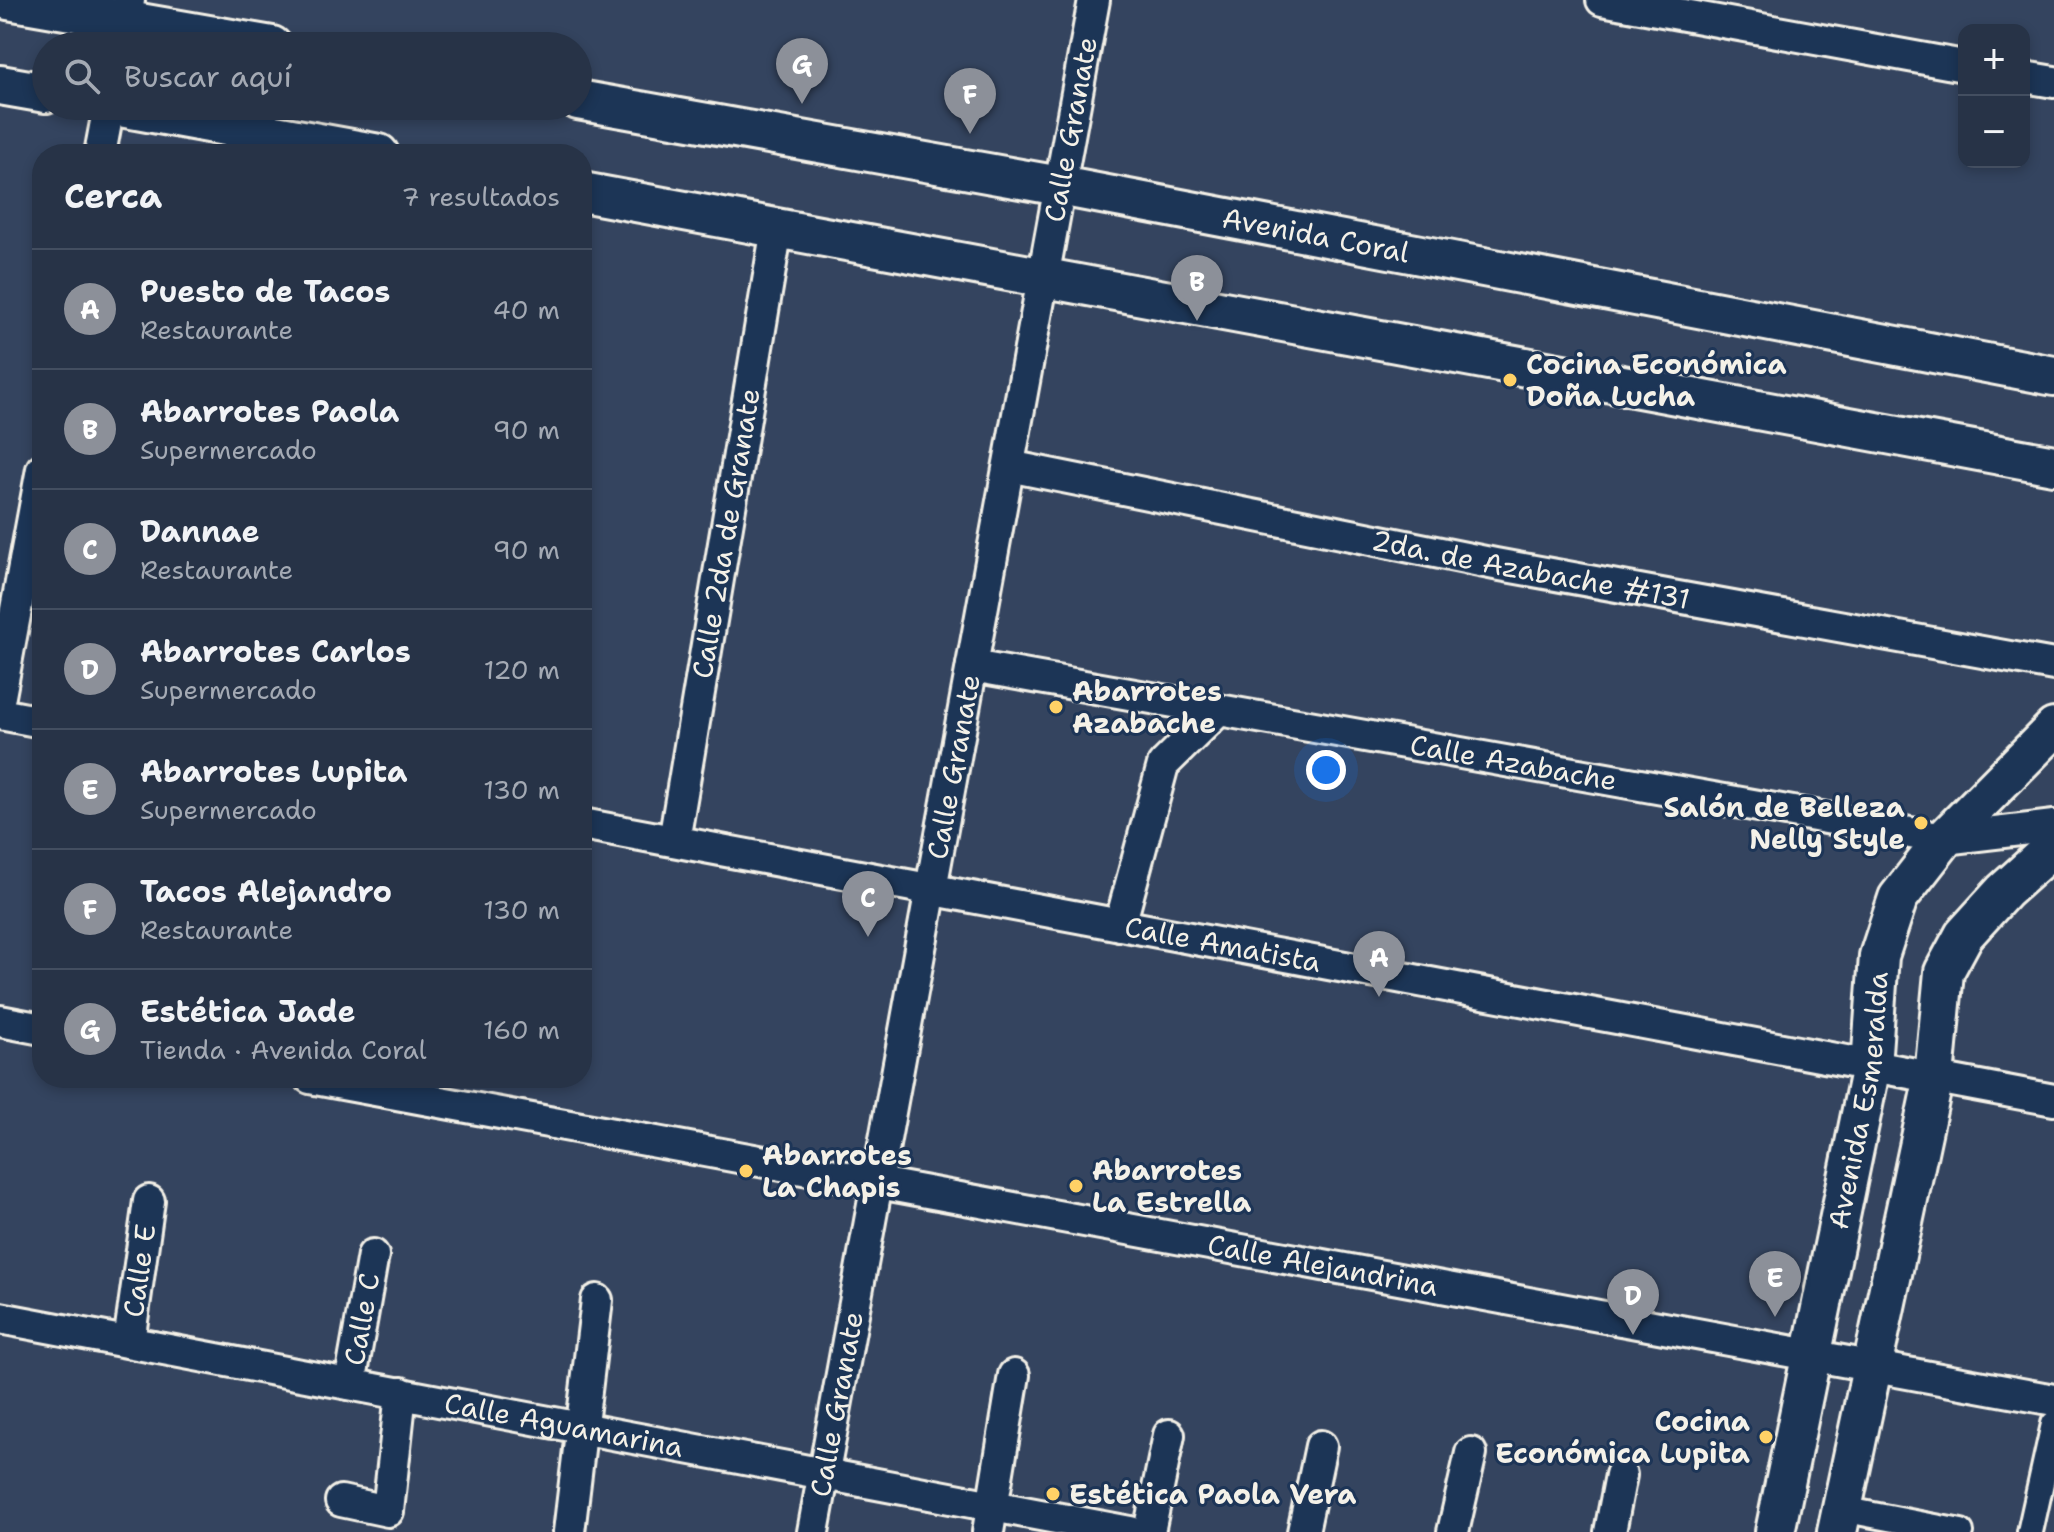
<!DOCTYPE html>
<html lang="es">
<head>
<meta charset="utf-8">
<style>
  body { margin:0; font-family:"Shantell Sans",sans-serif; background:#333f52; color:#f1f3f6 }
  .controls { position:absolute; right:24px; top:24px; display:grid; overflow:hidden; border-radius:16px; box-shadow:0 4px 12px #0003 }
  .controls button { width:72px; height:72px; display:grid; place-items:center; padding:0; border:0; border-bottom:2px solid #434e60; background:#273347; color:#f1f3f6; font:40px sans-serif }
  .you { position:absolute; left:1326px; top:770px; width:28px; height:28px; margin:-20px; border:6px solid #fff; border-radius:50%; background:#1a73e8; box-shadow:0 0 0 12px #1a73e833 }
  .badge { display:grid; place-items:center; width:52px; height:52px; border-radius:50%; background:#8c9099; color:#fff; font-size:26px; font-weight:700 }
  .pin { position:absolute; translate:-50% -66px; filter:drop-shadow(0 2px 4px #0008) }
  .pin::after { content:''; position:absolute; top:42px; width:28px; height:24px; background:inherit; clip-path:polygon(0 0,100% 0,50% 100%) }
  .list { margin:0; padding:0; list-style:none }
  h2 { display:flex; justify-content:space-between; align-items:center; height:104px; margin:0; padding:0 32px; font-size:34px }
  h2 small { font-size:26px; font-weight:400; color:#a4aab4 }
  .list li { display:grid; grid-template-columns:52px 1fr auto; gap:24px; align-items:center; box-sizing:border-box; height:120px; padding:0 32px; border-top:2px solid #434e60 }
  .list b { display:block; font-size:30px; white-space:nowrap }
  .list p { margin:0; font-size:26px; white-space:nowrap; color:#a4aab4 }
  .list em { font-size:26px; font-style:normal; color:#a4aab4 }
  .icon { flex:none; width:44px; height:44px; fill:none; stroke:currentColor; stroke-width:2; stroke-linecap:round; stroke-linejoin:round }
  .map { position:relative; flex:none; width:2054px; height:1532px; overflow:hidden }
  .search { position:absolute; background:#273347; box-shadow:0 4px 12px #0003; left:32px; top:32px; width:560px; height:88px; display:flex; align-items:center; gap:20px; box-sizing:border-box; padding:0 28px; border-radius:44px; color:#a4aab4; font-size:30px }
  .panel { position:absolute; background:#273347; box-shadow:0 4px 12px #0003; left:32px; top:144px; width:560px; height:944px; border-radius:32px }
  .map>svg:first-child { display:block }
</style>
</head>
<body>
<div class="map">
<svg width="2054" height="1532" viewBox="0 0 2054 1532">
  <rect width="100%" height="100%" fill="#34445f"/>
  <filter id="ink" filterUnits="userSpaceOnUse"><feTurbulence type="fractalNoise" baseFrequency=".0125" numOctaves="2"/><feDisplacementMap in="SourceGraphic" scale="16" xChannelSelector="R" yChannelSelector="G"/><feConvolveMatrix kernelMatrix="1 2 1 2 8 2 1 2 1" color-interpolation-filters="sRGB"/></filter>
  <g filter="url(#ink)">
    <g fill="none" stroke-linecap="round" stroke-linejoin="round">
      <defs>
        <path id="pedestrian" d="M1842,1509l119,23
          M2030,1532l24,-108"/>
        <g id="minor">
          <path d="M1602,0l362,66"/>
          <path d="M120,46l9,-46"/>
          <path d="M2024,77l30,5"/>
          <path d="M100,154l9,-48"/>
          <path id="s1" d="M1009,466l486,98 559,101"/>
          <path id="s2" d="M972,666l972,173 110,-13"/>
          <path d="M0,696l42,-227"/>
          <path d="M0,714l42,8"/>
          <path id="s3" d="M582,824l1472,276"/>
          <path id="s4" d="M674,841l103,-613"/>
          <path d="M1120,925l43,-160 56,-55"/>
          <path d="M0,1021l42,8"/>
          <path id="s5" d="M310,1078l1744,322"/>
          <path id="s6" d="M0,1318l1130,214"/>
          <path id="s7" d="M129,1342l20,-141"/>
          <path id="s8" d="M350,1384l23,-129"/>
          <path d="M341,1501l47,10 13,-118"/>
          <path d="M569,1532l28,-232"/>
          <path id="s9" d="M813,1532l281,-1532"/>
          <path d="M988,1532l26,-157"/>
          <path d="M1149,1532l20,-97"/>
          <path d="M1303,1532l18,-86"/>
          <path d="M1453,1532l18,-79"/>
          <path d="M1610,1532l11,-57"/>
        </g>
        <g id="tertiary">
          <path d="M8,0l264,46"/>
          <path d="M0,85l46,8"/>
          <path id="s10" d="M578,100l482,86 994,190"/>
          <path d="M115,106l264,48"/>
          <path d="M582,192l1472,273"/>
          <path id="s11" d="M1775,1532l96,-466 8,-110 19,-58 46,-59 110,-111"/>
          <path d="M1837,1532l97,-455 10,-105 20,-37 40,-44 50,-45"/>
        </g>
      </defs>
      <use href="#pedestrian" stroke="#f4f1e8" stroke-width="30"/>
      <use href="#minor" stroke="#f4f1e8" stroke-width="36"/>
      <use href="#tertiary" stroke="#f4f1e8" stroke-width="44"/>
      <use href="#pedestrian" stroke="#1d3557" stroke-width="24"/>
      <use href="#minor" stroke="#1d3557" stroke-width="30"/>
      <use href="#tertiary" stroke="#1d3557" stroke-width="38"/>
    </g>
  </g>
  <g fill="#ffd166" stroke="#1d3557" stroke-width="3">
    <circle cx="1510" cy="380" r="8"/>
    <circle cx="1056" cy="707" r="8"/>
    <circle cx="1921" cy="823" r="8"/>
    <circle cx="746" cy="1171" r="8"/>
    <circle cx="1076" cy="1186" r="8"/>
    <circle cx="1766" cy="1437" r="8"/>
    <circle cx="1053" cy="1494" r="8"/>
  </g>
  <g text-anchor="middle" stroke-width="6" stroke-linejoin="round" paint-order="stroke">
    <g font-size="28" fill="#f4f1e8" stroke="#1d3557">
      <text dy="10" stroke="none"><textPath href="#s9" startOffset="1426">Calle Granate</textPath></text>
      <text dy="10" stroke="none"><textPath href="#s10" startOffset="750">Avenida Coral</textPath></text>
      <text dy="10" stroke="none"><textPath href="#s4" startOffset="312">Calle 2da de Granate</textPath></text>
      <text dy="10" stroke="none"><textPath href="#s1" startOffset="532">2da. de Azabache #131</textPath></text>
      <text dy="10" stroke="none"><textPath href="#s2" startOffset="550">Calle Azabache</textPath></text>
      <text dy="10" stroke="none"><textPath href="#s9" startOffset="778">Calle Granate</textPath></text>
      <text dy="10" stroke="none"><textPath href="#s3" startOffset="652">Calle Amatista</textPath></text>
      <text dy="10" stroke="none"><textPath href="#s11" startOffset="440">Avenida Esmeralda</textPath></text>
      <text dy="10" stroke="none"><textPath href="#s5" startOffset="1030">Calle Alejandrina</textPath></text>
      <text dy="10" stroke="none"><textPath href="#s7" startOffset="72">Calle E</textPath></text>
      <text dy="10" stroke="none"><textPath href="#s8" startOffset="66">Calle C</textPath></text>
      <text dy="10" stroke="none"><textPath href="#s9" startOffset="130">Calle Granate</textPath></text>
      <text dy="10" stroke="none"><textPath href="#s6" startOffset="574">Calle Aguamarina</textPath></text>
    </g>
    <g font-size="28" font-weight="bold" fill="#f4f1e8" stroke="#1d3557" text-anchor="start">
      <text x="1526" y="374">Cocina Económica<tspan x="1526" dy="32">Doña Lucha</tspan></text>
      <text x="1072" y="701">Abarrotes<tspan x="1072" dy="32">Azabache</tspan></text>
      <text x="1905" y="817" text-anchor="end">Salón de Belleza<tspan x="1905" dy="32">Nelly Style</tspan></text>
      <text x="762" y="1165">Abarrotes<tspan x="762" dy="32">La Chapis</tspan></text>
      <text x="1092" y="1180">Abarrotes<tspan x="1092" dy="32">La Estrella</tspan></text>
      <text x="1750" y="1431" text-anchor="end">Cocina<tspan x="1750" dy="32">Económica Lupita</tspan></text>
      <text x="1069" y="1504">Estética Paola Vera</text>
    </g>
  </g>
</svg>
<div class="controls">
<button>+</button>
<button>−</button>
</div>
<div class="you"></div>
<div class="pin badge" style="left:1379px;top:997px">A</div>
<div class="pin badge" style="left:1197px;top:321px">B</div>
<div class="pin badge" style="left:868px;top:937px">C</div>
<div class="pin badge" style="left:1633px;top:1335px">D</div>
<div class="pin badge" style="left:1775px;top:1317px">E</div>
<div class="pin badge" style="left:970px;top:134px">F</div>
<div class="pin badge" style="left:802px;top:104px">G</div>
<div class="search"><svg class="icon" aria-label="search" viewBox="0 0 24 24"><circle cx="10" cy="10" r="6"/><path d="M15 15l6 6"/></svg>Buscar aquí</div>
<section class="panel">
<h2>Cerca<small>7 resultados</small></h2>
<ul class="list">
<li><span class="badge">A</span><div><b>Puesto de Tacos</b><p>Restaurante</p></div><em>40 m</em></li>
<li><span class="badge">B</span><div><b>Abarrotes Paola</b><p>Supermercado</p></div><em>90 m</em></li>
<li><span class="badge">C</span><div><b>Dannae</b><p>Restaurante</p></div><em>90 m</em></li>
<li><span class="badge">D</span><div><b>Abarrotes Carlos</b><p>Supermercado</p></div><em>120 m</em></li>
<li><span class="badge">E</span><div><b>Abarrotes Lupita</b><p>Supermercado</p></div><em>130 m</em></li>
<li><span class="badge">F</span><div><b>Tacos Alejandro</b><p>Restaurante</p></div><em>130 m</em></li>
<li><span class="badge">G</span><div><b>Estética Jade</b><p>Tienda · Avenida Coral</p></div><em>160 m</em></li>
</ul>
</section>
</div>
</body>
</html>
